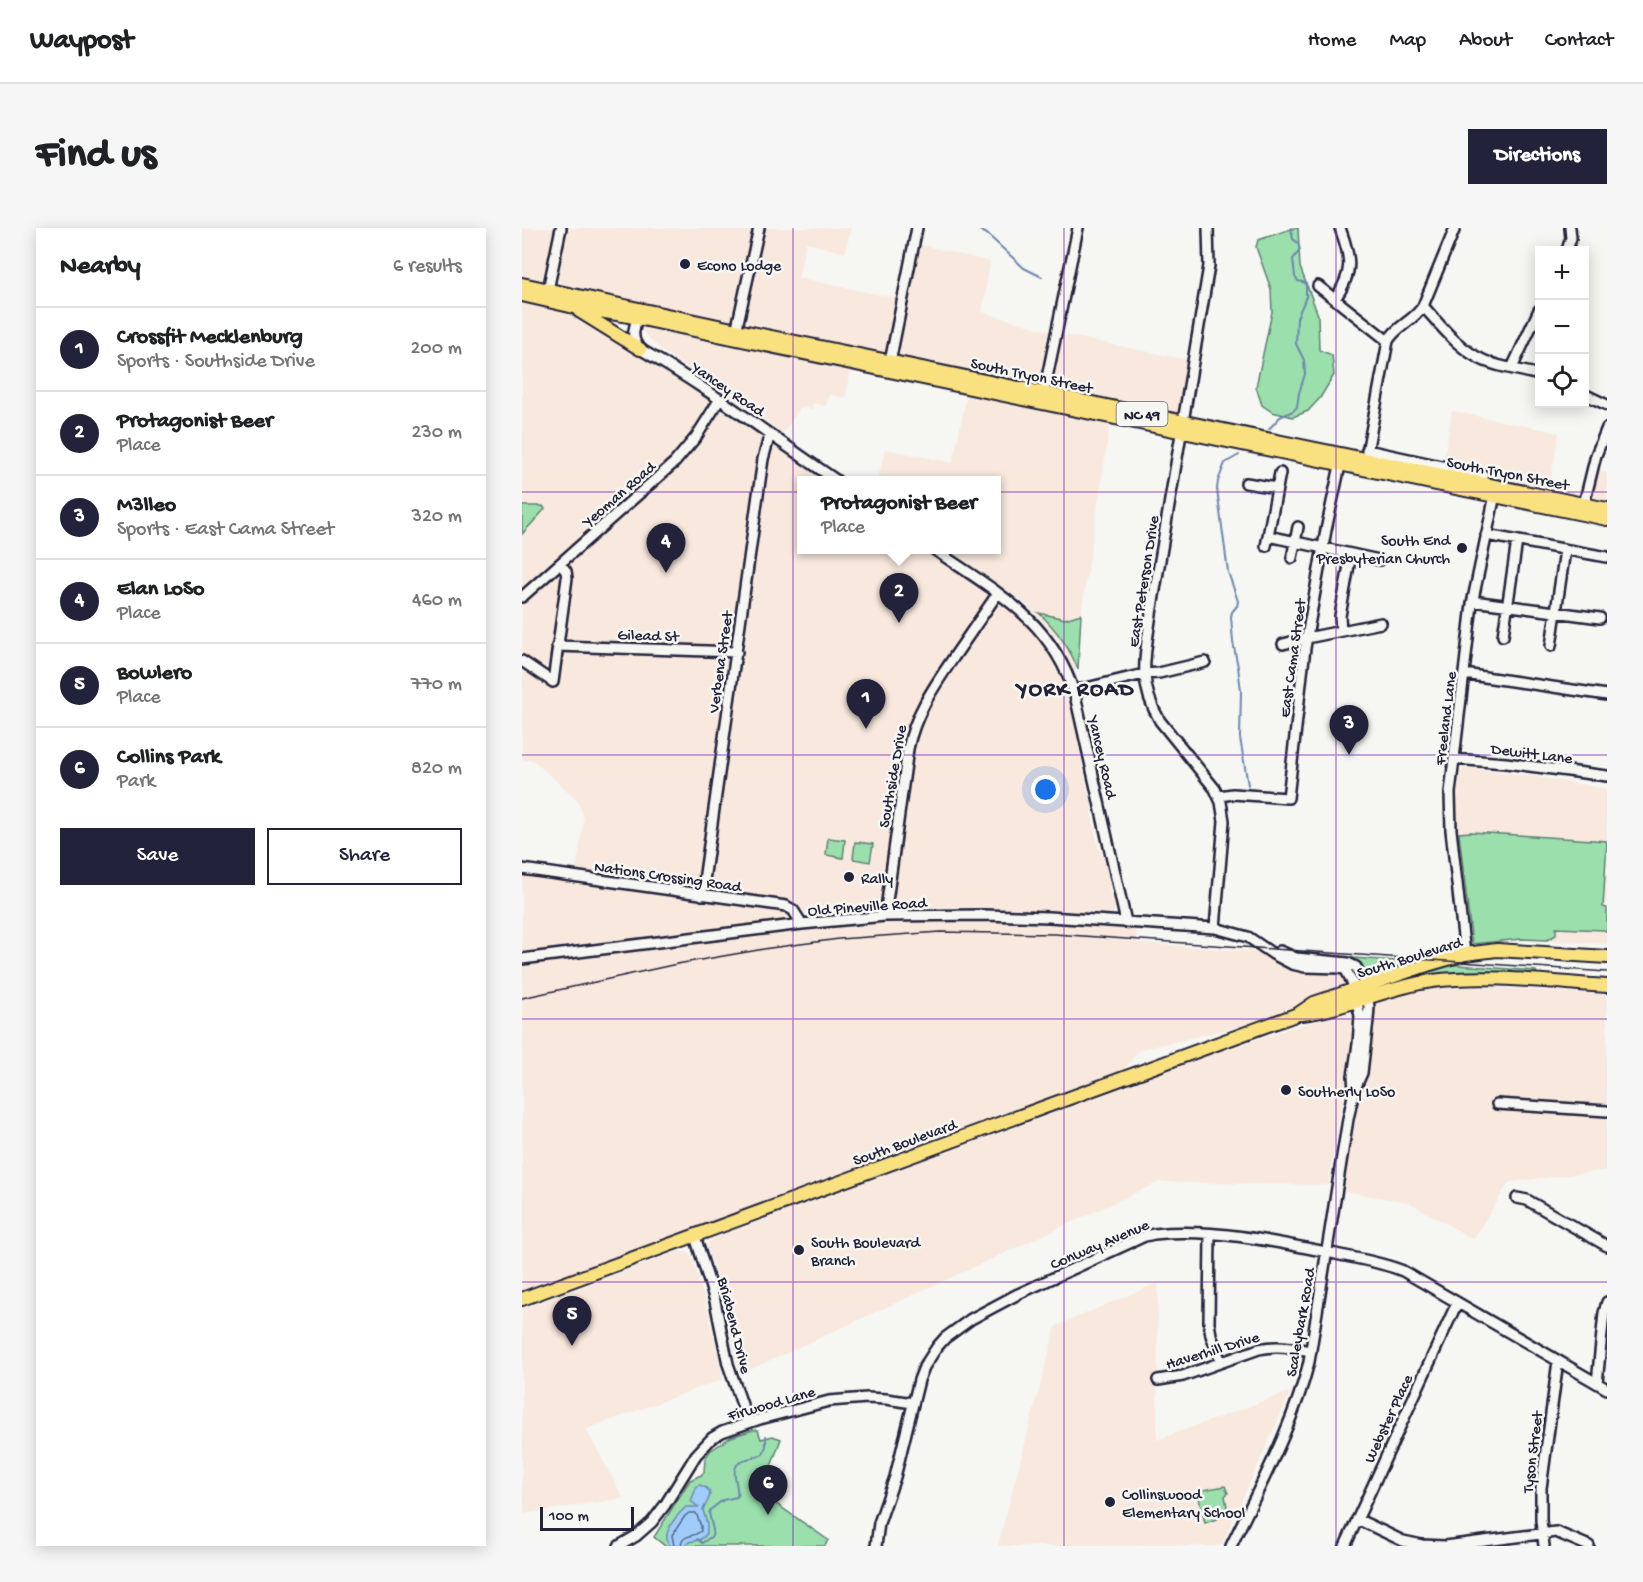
<!DOCTYPE html>
<html lang="en">
<head>
<meta charset="utf-8">
<style>
  body { margin:0; font-family:"Gochi Hand",sans-serif; background:#f6f6f6; color:#202124 }
  .controls { position:absolute; right:18px; top:18px; display:grid; overflow:hidden; border-radius:0px; box-shadow:0 3px 15px #0003 }
  .controls button { width:54px; height:54px; display:grid; place-items:center; padding:0; border:0; border-bottom:2px solid #e0e0e0; background:#fff; color:#202124; font:30px sans-serif }
  .scale { position:absolute; left:18px; bottom:15px; width:94px; box-sizing:border-box; padding-left:6px; border:3px solid #22223b; border-top:0; font-size:16px; line-height:21px; white-space:nowrap; color:#22223b; -webkit-text-stroke:4px #f6f6f2; paint-order:stroke }
  .you { position:absolute; left:524px; top:562px; width:21px; height:21px; margin:-15px; border:4px solid #fff; border-radius:50%; background:#1a73e8; box-shadow:0 0 0 9px #1a73e833 }
  .badge { display:grid; place-items:center; width:39px; height:39px; border-radius:50%; background:#22223b; color:#fff; font-size:20px; font-weight:700 }
  .pin { position:absolute; translate:-50% -50px; filter:drop-shadow(0 2px 3px #0008) }
  .pin::after { content:''; position:absolute; top:32px; width:21px; height:18px; background:inherit; clip-path:polygon(0 0,100% 0,50% 100%) }
  .popup { position:absolute; left:275px; top:248px; width:204px; height:78px; box-sizing:border-box; display:grid; place-content:center; border-radius:0px; background:#fff; filter:drop-shadow(0 2px 4px #0005); font-size:20px; white-space:nowrap; color:#757577 }
  .popup b { font-size:22px; color:#202124 }
  .popup::after { content:''; position:absolute; left:50%; top:100%; margin-left:-12px; border:12px solid transparent; border-top-color:#fff }
  .list { margin:0; padding:0; list-style:none }
  h2 { display:flex; justify-content:space-between; align-items:center; height:78px; margin:0; padding:0 24px; font-size:26px }
  h2 small { font-size:20px; font-weight:400; color:#757577 }
  .list li { display:grid; grid-template-columns:39px 1fr auto; gap:18px; align-items:center; box-sizing:border-box; height:84px; padding:0 24px; border-top:2px solid #e0e0e0 }
  .list b { display:block; font-size:22px; white-space:nowrap }
  .list p { margin:0; font-size:20px; white-space:nowrap; color:#757577 }
  .list em { font-size:20px; font-style:normal; color:#757577 }
  .actions { display:flex; gap:12px; padding:18px 24px }
  .actions a { flex:1; padding:14px 0; border:2px solid #22223b; border-radius:0px; text-align:center; font-size:21px; color:#22223b }
  .actions .main { background:#22223b; color:#fff }
  .icon { flex:none; width:33px; height:33px; fill:none; stroke:currentColor; stroke-width:2; stroke-linecap:round; stroke-linejoin:round }
  .map { position:relative; flex:none; width:1085px; height:1318px; overflow:hidden; border-radius:0px }
  header { display:flex; align-items:center; gap:36px; box-sizing:border-box; height:84px; padding:0 30px; background:#fff; border-bottom:2px solid #e0e0e0 }
  header strong { font-size:28px }
  nav { display:flex; gap:33px; margin-inline-start:auto; font-size:21px }
  .intro { display:flex; align-items:center; justify-content:space-between; box-sizing:border-box; height:144px; padding:0 36px }
  h1 { margin:0; font-size:42px }
  .button { padding:15px 27px; border-radius:0px; background:#22223b; color:#fff; font-size:21px; font-weight:700 }
  main { display:flex; gap:36px; padding:0 36px }
  aside { flex:1; background:#fff; border-radius:0px; box-shadow:0 3px 15px #0003 }
  .map>svg:first-child { display:block }
</style>
</head>
<body>
<header>
<strong>Waypost</strong>
<nav><a>Home</a><a>Map</a><a>About</a><a>Contact</a></nav>
</header>
<div class="intro"><h1>Find us</h1><a class="button">Directions</a></div>
<main>
<aside>
<h2>Nearby<small>6 results</small></h2>
<ul class="list">
<li><span class="badge">1</span><div><b>Crossfit Mecklenburg</b><p>Sports · Southside Drive</p></div><em>200 m</em></li>
<li><span class="badge">2</span><div><b>Protagonist Beer</b><p>Place</p></div><em>230 m</em></li>
<li><span class="badge">3</span><div><b>M3lleo</b><p>Sports · East Cama Street</p></div><em>320 m</em></li>
<li><span class="badge">4</span><div><b>Elan LoSo</b><p>Place</p></div><em>460 m</em></li>
<li><span class="badge">5</span><div><b>Bowlero</b><p>Place</p></div><em>770 m</em></li>
<li><span class="badge">6</span><div><b>Collins Park</b><p>Park</p></div><em>820 m</em></li>
</ul>
<div class="actions"><a class="main">Save</a><a>Share</a></div>
</aside>
<div class="map">
<svg width="1085" height="1318" viewBox="0 0 1085 1318">
  <rect width="100%" height="100%" fill="#f6f6f2"/>
  <filter id="ink" filterUnits="userSpaceOnUse"><feTurbulence type="fractalNoise" baseFrequency=".0167" numOctaves="2"/><feDisplacementMap in="SourceGraphic" scale="12" xChannelSelector="R" yChannelSelector="G"/><feConvolveMatrix kernelMatrix="1 2 1 2 8 2 1 2 1" color-interpolation-filters="sRGB"/></filter>
  <g filter="url(#ink)">
    <path fill="#f8e8dd" d="M0,0h33l-10,47 -3,5 -3,2 -17,-3z
      M45,0h284l-6,25 -39,-11 -8,36 107,22 12,-56 73,18 -8,50 77,22 129,26 -8,57 -618,-130 -4,-10z
      M0,73l45,10 25,13 76,49 156,107h-22v70h122l94,66 13,12 23,32 8,15 7,22 18,92 5,16 -1,6 3,17 4,18 6,12 6,27 -1,3 6,19 -2,7 -116,-6 -57,-1 -61,2 -3,-3 -4,3 -49,4 -4,2 -8,-3 -23,5 -1,3 -6,2 -81,11 -5,-2 -129,15 -6,2 -38,5v-89l54,8 8,-54 -7,-19 -44,-39h-11z
      M125,99l204,44 -6,27 -16,-4 -3,12 -13,-3 -1,6 -6,-2 -6,1 -18,26 -10,-9 -111,-75 -20,-20z
      M445,166l143,30 -29,190 -3,55 -4,2 -17,-33 -25,-28 -10,-9 -73,-51h48v-70h-119l7,-31 68,14z
      M930,183l107,22 -10,53 35,8 7,-27 16,6v33l-165,-34z
      M946,540l69,9 70,12v155l-86,-5 -49,5 -15,-129 2,-37 3,-9z
      M429,692l115,4 70,5 1,14 126,9 21,13 10,4 47,4 4,6 1,5 -3,5 -102,37 -102,24 -15,19 -602,222v-325l282,-36 81,-7z
      M972,759l113,8v175l-98,12 -36,57 -64,-37 -67,-11 24,-124 5,-30 1,-34 5,-5 30,-8 23,-2z
      M825,786l8,6v5l-27,160 -169,-3 -419,192 -20,-88 -13,-39 1,-4 3,-4 509,-187 80,-27z
      M158,1023l8,2 4,4 14,47 17,75 -137,50 37,69 -101,16v-205z
      M636,1055l-1,157 134,-49 -70,155h-223l58,-220z"/>
    <path fill="#9adfac" stroke="#5e8074" stroke-width="1.5" d="M772,0h4l2,39 18,48 1,35 13,5 2,20 -14,23 -12,13 -15,6 -21,-5 -10,-7 -6,-18 16,-75 -1,-23 -15,-42 2,-7z
      M0,278h21l2,3 -23,25z
      M517,385l26,6 16,-5 -3,55c-9,-22 -22,-40 -39,-56z
      M949,604l136,9 -4,66 4,1v24l-3,-2 -48,-2v7l-9,5 -26,-1 -49,5 -13,-111z
      M306,610l17,2 -2,18 -17,-3z
      M333,614l18,2 -3,18 -17,-3z
      M801,728l89,6 -37,13 -1,-1 -5,1 -5,-3 -2,1 -38,-15z
      M923,736l91,7 1,3 -134,8 -1,-2z
      M231,1202h5l3,9 12,-3 8,3 -9,25 -14,27 70,49 -3,6h-160l-11,-9 36,-57 11,-5 3,-3 1,-14 5,-7 21,-14z
      M703,1258l3,7 -3,3 3,16 -6,5 -17,6 -8,-32z"/>
    <path fill="#9fccfa" stroke="#6d88ae" stroke-width="1.5" d="M178,1257c16,6 9,13 3,25l4,14v9c-5,8 -10,7 -18,9l-4,4h-15c-10,-12 6,-30 16,-39h12l-7,-6 6,-15z"/>
    <g fill="none" stroke-linecap="round" stroke-linejoin="round">
      <path stroke="#546687" stroke-width="1.5" d="M152,1318l-2,-11 13,-19 4,-3h7l5,13v5c-7,7 -19,2 -20,15"/>
      <path stroke="#6d88ae" stroke-width="2" d="M454,0l11,6 37,34 18,9
        M747,201l11,-12 13,-6 4,-4 2,-14 6,-19 -1,-14 -8,-16 1,-26 9,-21v-14l-8,-2 -3,-4 -2,-18 7,-9 -2,-7 -5,-4 -2,-11
        M717,227l-14,8 -7,18 -1,8 11,83 10,29 -1,5 -5,6 -1,5 2,25 5,25 3,24 -1,47 8,47
        M175,1311l5,4 10,-7 1,-6 -4,-17 1,-3 13,-10 14,-3c3,-10 -8,-26 2,-34 6,-4 17,-6 24,-9l3,-8v-10"/>
      <defs>
        <path id="minor" d="M686,0l1,38 -58,348c-6,42 -14,68 9,107l55,68 6,13 3,19 -9,107
          M1045,22l4,-12 -1,-10
          M796,58l70,55
          M25,67l14,-67
          M813,71c19,-27 16,-41 5,-71
          M901,78c18,20 36,44 62,55 17,7 37,9 54,14
          M117,84c-4,14 -10,25 1,37 68,39 131,87 196,131
          M213,108l24,-108
          M368,134l27,-134
          M990,140l27,-58
          M1062,166l23,11
          M521,169l35,-169
          M845,222l116,25
          M843,235l23,-122c8,-15 26,-20 35,-35l32,-78
          M724,255l31,5
          M1061,280l13,-53 11,-27
          M964,307l121,22
          M746,308l12,-63
          M744,318l2,-10 111,24
          M413,322c61,42 116,69 140,145l51,227
          M770,330l6,-31
          M0,369l153,-135 21,-25 24,-38
          M951,373l127,17
          M819,403l-1,-15 11,-62
          M981,408l14,-95
          M761,416l24,-6 74,-15
          M35,418l180,6
          M1029,418l14,-96
          M0,433l31,21 14,-104 -1,-7 -6,-7
          M942,446l143,21
          M552,463l70,-17 15,-1 46,-11
          M932,531l52,4 101,13
          M697,568l14,-2 55,4 17,-150 21,-118 15,-69
          M0,641l264,37 7,4 9,14
          M180,667l61,-436 7,-25
          M363,688l23,-167c7,-36 27,-64 48,-95 14,-20 28,-41 42,-61
          M943,726l-14,-124 -1,-37 22,-189 24,-114
          M0,731l280,-35 83,-8 99,-1 65,2 166,11 33,9 25,17 19,10 13,3 35,1 6,2 7,14 7,32 -2,28 -5,32 1,15
          M975,876l110,7
          M995,970l10,2 80,46
          M688,1006l-1,89 2,12 10,27
          M173,1008l20,65 13,63 20,58
          M636,1152l25,-4 76,-27c18,-4 34,-1 52,2
          M1075,1155l7,-70 3,-11
          M835,1291l46,22 19,4 23,1 111,-14 33,14
          M97,1318l17,-10 16,-14 13,-17 31,-50 16,-17 10,-6 38,-13 69,-18 38,-3 19,1 27,4
          M354,1318l3,-23 16,-46 24,-97 5,-13 13,-20 8,-9 26,-19 47,-25 127,-58 9,-2c60,-6 123,8 182,20 23,5 45,8 67,17l204,118
          M709,1318c29,-60 62,-120 78,-184l39,-243 6,-28 8,-18 6,-53 1,-13 -3,-21 -10,-19 -8,-4 -52,-5 -16,-7
          M823,1318l112,-243
          M1022,1318l-3,-26v-32l17,-127"/>
        <path id="major" d="M0,56l215,46 870,179
          M0,67l48,11 53,9 419,88 565,116
          M57,83l61,38
          M780,786c44,-5 85,-27 130,-33 57,-7 117,1 175,5
          M0,1071l776,-285 16,-11 113,-38 38,-11 32,-4 110,7"/>
      </defs>
      <use href="#minor" stroke="#22223b" stroke-width="14"/>
      <use href="#major" stroke="#22223b" stroke-width="16"/>
      <use href="#minor" stroke="#f6f6f2" stroke-width="9"/>
      <use href="#major" stroke="#fae180" stroke-width="12"/>
      <path stroke="#22223b" stroke-width="1.5" d="M0,770l155,-34 93,-16 69,-9 101,-7 114,2 553,38"/>
    </g>
  </g>
  <path fill="none" stroke="#7b2cbf" stroke-width="1.5" stroke-opacity="0.55" d="M271,0v1318M542,0v1318M814,0v1318M0,264h1085M0,527h1085M0,791h1085M0,1054h1085"/>
  <g fill="#22223b" stroke="#f6f6f2" stroke-width="2">
    <circle cx="163" cy="36" r="6"/>
    <circle cx="940" cy="320" r="6"/>
    <circle cx="327" cy="649" r="6"/>
    <circle cx="764" cy="862" r="6"/>
    <circle cx="277" cy="1022" r="6"/>
    <circle cx="588" cy="1274" r="6"/>
  </g>
  <g text-anchor="middle" stroke-width="5" stroke-linejoin="round" paint-order="stroke">
    <rect fill="#f6f6f2" stroke="#626272" stroke-width="1.5" x="594.5" y="174" width="51" height="24" rx="4.5"/>
    <g font-size="15" font-weight="bold" fill="#22223b">
      <text x="620" y="191">NC 49</text>
    </g>
    <g font-size="16" fill="#22223b" stroke="#f6f6f2" text-anchor="start">
      <text x="175" y="42">Econo Lodge</text>
      <text x="928" y="317" text-anchor="end">South End<tspan x="928" dy="18">Presbyterian Church</tspan></text>
      <text x="339" y="655">Rally</text>
      <text x="776" y="868">Southerly LoSo</text>
      <text x="289" y="1019">South Boulevard<tspan x="289" dy="18">Branch</tspan></text>
      <text x="600" y="1271">Collinswood<tspan x="600" dy="18">Elementary School</tspan></text>
    </g>
    <g font-size="16" fill="#22223b" stroke="#f6f6f2">
      <text transform="translate(510 146) rotate(12)" y="6">South Tryon Street</text>
      <text transform="translate(207 160) rotate(34)" y="6">Yancey Road</text>
      <text transform="translate(986 244) rotate(11)" y="6">South Tryon Street</text>
      <text transform="translate(96 265) rotate(-41)" y="6">Yeoman Road</text>
      <text transform="translate(620 353) rotate(-81)" y="6">East Peterson Drive</text>
      <text transform="translate(126 406) rotate(2)" y="6">Gilead St</text>
      <text transform="translate(769 430) rotate(-82)" y="6">East Cama Street</text>
      <text transform="translate(197 434) rotate(-82)" y="6">Verbena Street</text>
      <text transform="translate(922 490) rotate(-83)" y="6">Freeland Lane</text>
      <text transform="translate(1010 524) rotate(7)" y="6">Dewitt Lane</text>
      <text transform="translate(582 529) rotate(77)" y="6">Yancey Road</text>
      <text transform="translate(369 548) rotate(-80)" y="6">Southside Drive</text>
      <text transform="translate(146 647) rotate(8)" y="6">Nations Crossing Road</text>
      <text transform="translate(345 677) rotate(-4)" y="6">Old Pineville Road</text>
      <text transform="translate(887 728) rotate(-17)" y="6">South Boulevard</text>
      <text transform="translate(382 913) rotate(-20)" y="6">South Boulevard</text>
      <text transform="translate(577 1015) rotate(-23)" y="6">Conway Avenue</text>
      <text transform="translate(777 1094) rotate(-80)" y="6">Scaleybark Road</text>
      <text transform="translate(214 1097) rotate(76)" y="6">Briabend Drive</text>
      <text transform="translate(690 1121) rotate(-17)" y="6">Haverhill Drive</text>
      <text transform="translate(249 1174) rotate(-16)" y="6">Firwood Lane</text>
      <text transform="translate(865 1190) rotate(-65)" y="6">Webster Place</text>
      <text transform="translate(1009 1224) rotate(-83)" y="6">Tyson Street</text>
    </g>
    <g font-size="22" font-weight="bold" letter-spacing="1.5" fill="#22223b" stroke="#f6f6f2">
      <text x="554" y="467">YORK ROAD</text>
    </g>
  </g>
</svg>
<div class="controls">
<button>+</button>
<button>−</button>
<button><svg class="icon" aria-label="locate" viewBox="0 0 24 24"><circle cx="12" cy="12" r="6"/><path d="M12 2v4M12 18v4M2 12h4M18 12h4"/></svg></button>
</div>
<div class="scale">100 m</div>
<div class="you"></div>
<div class="pin badge" style="left:344px;top:501px">1</div>
<div class="pin badge" style="left:377px;top:395px">2</div>
<div class="popup"><b>Protagonist Beer</b>Place</div>
<div class="pin badge" style="left:827px;top:527px">3</div>
<div class="pin badge" style="left:144px;top:345px">4</div>
<div class="pin badge" style="left:50px;top:1118px">5</div>
<div class="pin badge" style="left:246px;top:1287px">6</div>
</div>
</main>
</body>
</html>
